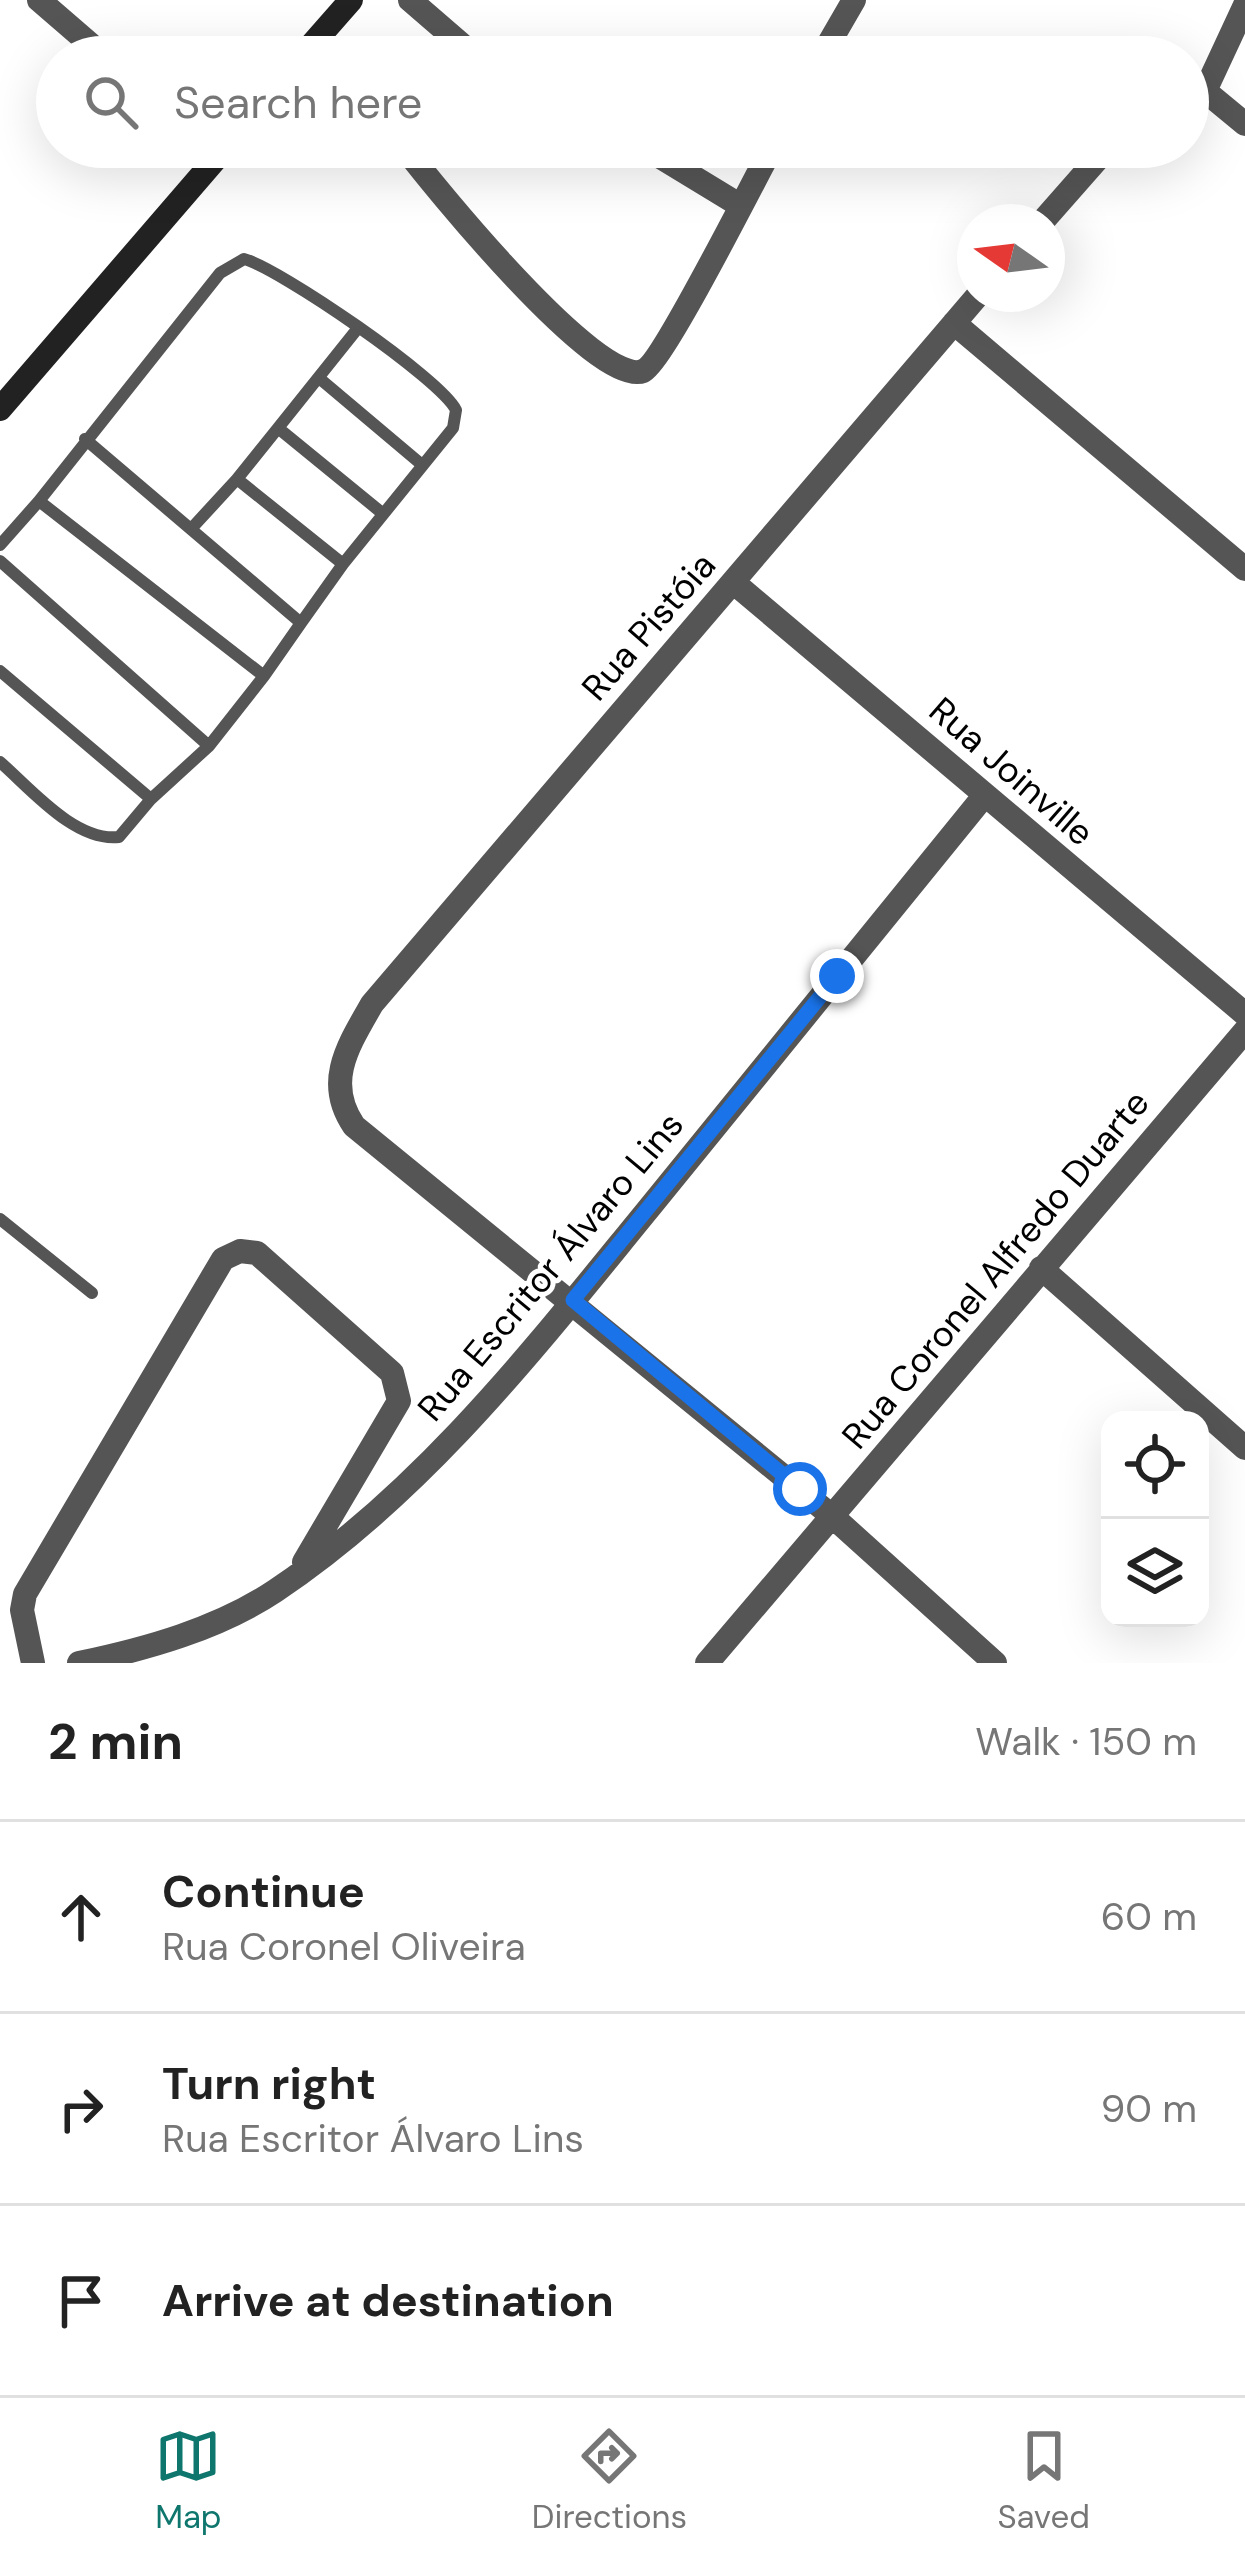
<!DOCTYPE html>
<html lang="en">
<head>
<meta charset="utf-8">
<style>
  body { margin:0; font-family:"DM Sans",sans-serif; background:#f2f2f2; color:#222 }
  .controls { position:absolute; right:36px; bottom:36px; display:grid; overflow:hidden; border-radius:24px; box-shadow:0 12px 48px #0002 }
  .controls button { width:108px; height:108px; display:grid; place-items:center; padding:0; border:0; border-bottom:3px solid #e0e0e0; background:#fff; color:#222; font:60px sans-serif }
  .compass { position:absolute; left:957px; top:204px; width:108px; height:108px; border-radius:50%; background:#fff; box-shadow:0 12px 48px #0002; rotate:284deg }
  .stop { position:absolute; width:36px; height:36px; margin:-27px; border:9px solid #1a73e8; border-radius:50%; background:#fff }
  .stop.end { background:#1a73e8; border-color:#fff; box-shadow:0 3px 12px #0008 }
  .list { margin:0; padding:0; list-style:none }
  h2 { display:flex; justify-content:space-between; align-items:center; height:156px; margin:0; padding:0 48px; font-size:51px }
  h2 small { font-size:39px; font-weight:400; color:#767676 }
  .list li { display:grid; grid-template-columns:78px 1fr auto; gap:36px; align-items:center; box-sizing:border-box; height:192px; padding:0 48px; border-top:3px solid #e0e0e0 }
  .list b { display:block; font-size:45px; white-space:nowrap }
  .list p { margin:0; font-size:39px; white-space:nowrap; color:#767676 }
  .list em { font-size:39px; font-style:normal; color:#767676 }
  .icon { flex:none; width:66px; height:66px; fill:none; stroke:currentColor; stroke-width:2; stroke-linecap:round; stroke-linejoin:round }
  .map { position:relative; flex:none; width:1245px; height:1663px; overflow:hidden }
  .search { position:absolute; background:#fff; box-shadow:0 12px 48px #0002; left:36px; right:36px; top:36px; height:132px; display:flex; align-items:center; gap:30px; box-sizing:border-box; padding:0 42px; border-radius:66px; color:#767676; font-size:45px }
  .sheet { height:732px; background:#fff }
  nav { display:flex; justify-content:space-around; align-items:center; box-sizing:border-box; height:168px; border-top:3px solid #e0e0e0; background:#fff; font-size:33px; color:#767676 }
  nav a { display:grid; justify-items:center; gap:6px }
  nav .on { color:#0f766e }
  .map>svg:first-child { display:block }
</style>
</head>
<body>
<div class="map">
<svg width="1245" height="1663" viewBox="0 0 1245 1663">
  <rect width="100%" height="100%" fill="#fff"/>
  <g fill="none" stroke-linecap="round" stroke-linejoin="round">
    <path stroke="#555" stroke-width="12" d="M319,378l102,86
      M278,428l80,-100
      M237,479l41,-51 104,85
      M39,501l181,-228 24,-14c35,9 197,120 212,151l-3,18 -110,136 -106,-85 -46,50
      M0,545l39,-44 225,175 37,-53 -216,-184
      M0,561l209,185 -58,53 -151,-128
      M301,623l42,-59
      M209,746l55,-70
      M0,762c31,27 75,80 119,75l32,-38
      M0,1219l92,74"/>
    <path stroke="#555" stroke-width="24" d="M39,0l66,57
      M410,0l66,57
      M821,57l33,-57
      M1205,91l40,-86
      M1205,91l40,33
      M404,147c27,36 194,242 239,224 19,-8 113,-194 129,-224
      M644,147l97,59
      M1042,222l66,-75
      M979,294l-607,710c-24,42 -48,78 -18,122l478,390 163,147
      M954,323l291,246
      M733,582l512,432
      M1041,1268l204,180
      M33,1663l-11,-53 3,-16 198,-335 17,-8 17,2 135,120 7,28 -95,161
      M79,1663c67,-14 139,-34 196,-72 150,-100 262,-246 375,-384 111,-137 223,-274 334,-411
      M707,1663l538,-632"/>
    <path stroke="#222" stroke-width="24" d="M301,57l50,-57
      M0,409l226,-262"/>
  </g>
  <g fill="none" stroke-linecap="round" stroke-linejoin="round">
    <path stroke="#1a73e8" stroke-width="15" d="M800,1489l-227,-189 264,-324"/>
  </g>
  <g text-anchor="middle" stroke-width="10" stroke-linejoin="round" paint-order="stroke">
    <g font-size="36" fill="#000" stroke="#fff">
      <text transform="translate(648 626) rotate(-49)" y="13">Rua Pistóia</text>
      <text transform="translate(1012 771) rotate(41)" y="13">Rua Joinville</text>
      <text transform="translate(550 1266) rotate(-50)" y="13">Rua Escritor Álvaro Lins</text>
      <text transform="translate(995 1269) rotate(-50)" y="13">Rua Coronel Alfredo Duarte</text>
    </g>
  </g>
</svg>
<div class="controls">
<button><svg class="icon" aria-label="locate" viewBox="0 0 24 24"><circle cx="12" cy="12" r="6"/><path d="M12 2v4M12 18v4M2 12h4M18 12h4"/></svg></button>
<button><svg class="icon" aria-label="layers" viewBox="0 0 24 24"><path d="M12 4l9 5-9 5-9-5zM3 14l9 5 9-5"/></svg></button>
</div>
<svg class="compass" viewBox="-18 -18 36 36"><path d="M0-13l5 13h-10z" fill="#e53935"/><path d="M0 13l5-13h-10z" fill="#767676"/></svg>
<div class="stop" style="left:800px;top:1489px"></div>
<div class="stop end" style="left:837px;top:976px"></div>
<div class="search"><svg class="icon" aria-label="search" viewBox="0 0 24 24"><circle cx="10" cy="10" r="6"/><path d="M15 15l6 6"/></svg>Search here</div>
</div>
<section class="sheet">
<h2>2 min<small>Walk · 150 m</small></h2>
<ul class="list">
<li><svg class="icon" aria-label="ahead" viewBox="0 0 24 24"><path d="M12 20V5M6 11l6-6 6 6"/></svg><div><b>Continue</b><p>Rua Coronel Oliveira</p></div><em>60 m</em></li>
<li><svg class="icon" aria-label="right" viewBox="0 0 24 24"><path d="M7 20v-9h11M14 6l5 5-5 5"/></svg><div><b>Turn right</b><p>Rua Escritor Álvaro Lins</p></div><em>90 m</em></li>
<li><svg class="icon" aria-label="arrive" viewBox="0 0 24 24"><path d="M6 21V4h12l-3 4 3 4H6"/></svg><div><b>Arrive at destination</b></div></li>
</ul>
</section>
<nav>
<a class="on"><svg class="icon" aria-label="map" viewBox="0 0 24 24"><path d="M3 6l6-2 6 2 6-2v14l-6 2-6-2-6 2zM9 4v14M15 6v14"/></svg>Map</a>
<a><svg class="icon" aria-label="directions" viewBox="0 0 24 24"><path d="M12 3l9 9-9 9-9-9zM9 14v-3h6M13 9l2 2-2 2"/></svg>Directions</a>
<a><svg class="icon" aria-label="saved" viewBox="0 0 24 24"><path d="M7 4h10v16l-5-4-5 4z"/></svg>Saved</a>
</nav>
</body>
</html>
